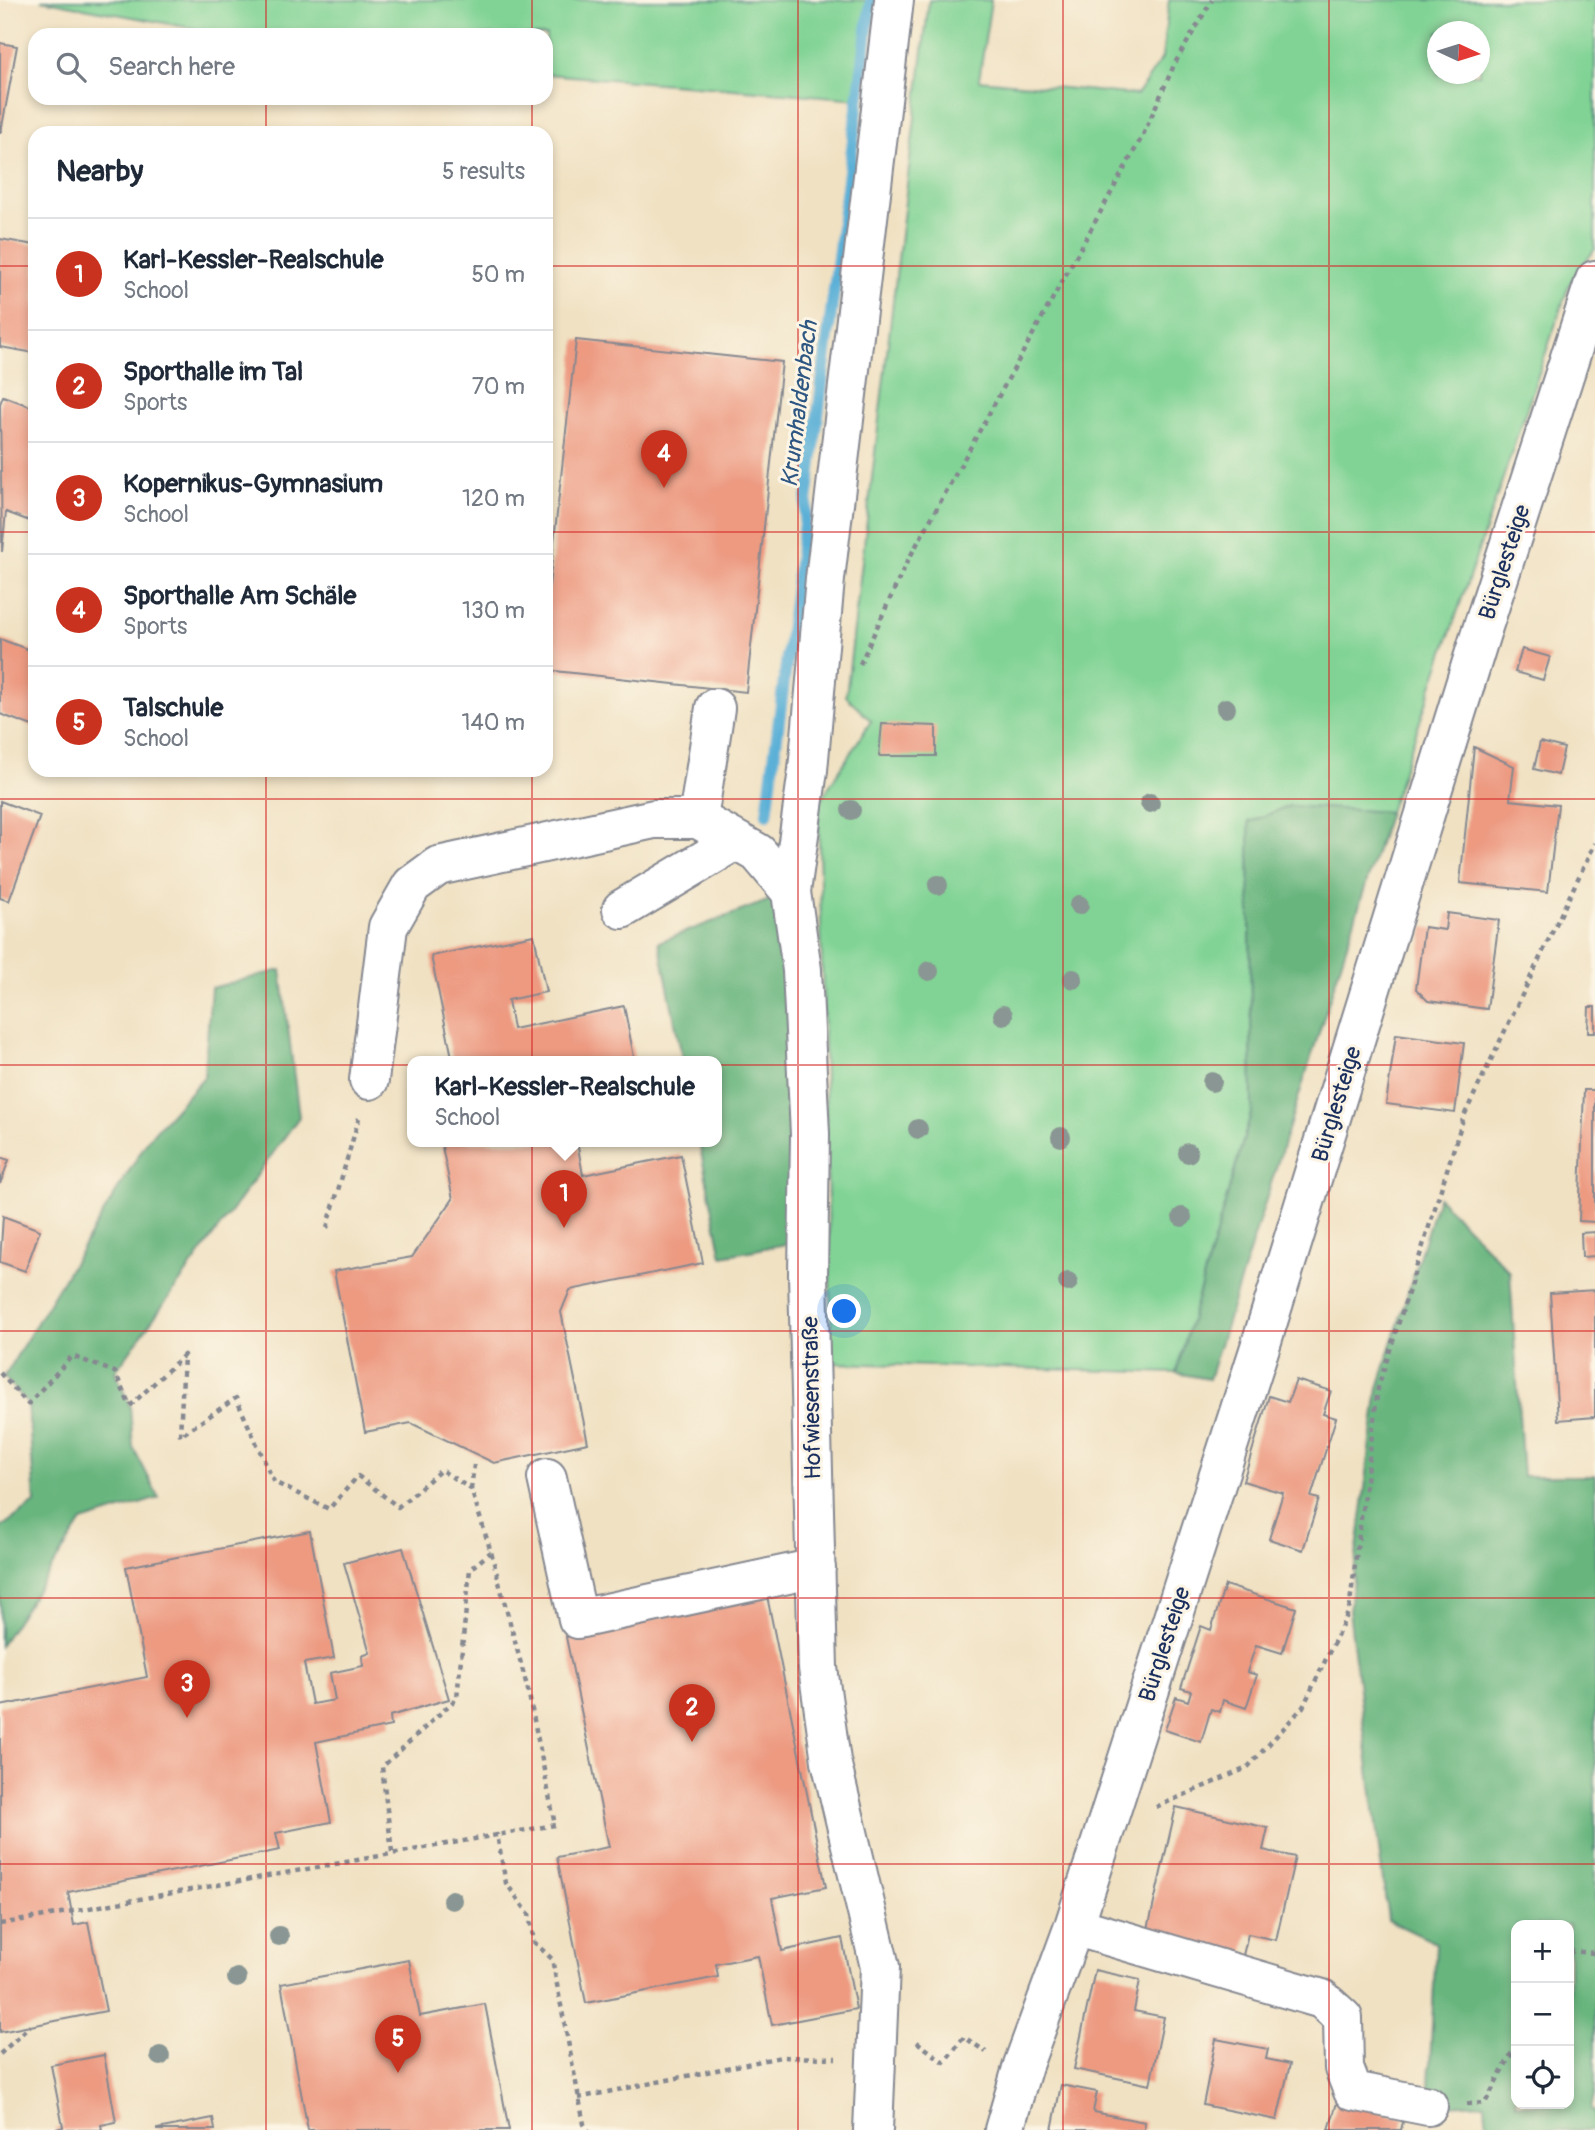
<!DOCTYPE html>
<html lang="en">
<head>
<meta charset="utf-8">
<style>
  body { margin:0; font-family:Pangolin,sans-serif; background:#f6f6f7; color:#1f2937 }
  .controls { position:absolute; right:21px; bottom:21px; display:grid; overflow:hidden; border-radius:14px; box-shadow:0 4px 10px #0003 }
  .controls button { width:63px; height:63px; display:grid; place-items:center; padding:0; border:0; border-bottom:2px solid #e0e1e3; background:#fff; color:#1f2937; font:35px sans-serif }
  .compass { position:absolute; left:1427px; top:21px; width:63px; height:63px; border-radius:50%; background:#fff; box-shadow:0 4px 10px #0003; rotate:94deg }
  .you { position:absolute; left:845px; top:1312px; width:24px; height:24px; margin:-18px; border:5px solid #fff; border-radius:50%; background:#1a73e8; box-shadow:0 0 0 10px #1a73e833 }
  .badge { display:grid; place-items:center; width:46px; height:46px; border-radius:50%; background:#c8321e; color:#fff; font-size:23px; font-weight:700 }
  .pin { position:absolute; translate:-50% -58px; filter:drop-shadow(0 2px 4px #0008) }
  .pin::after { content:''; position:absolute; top:37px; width:24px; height:21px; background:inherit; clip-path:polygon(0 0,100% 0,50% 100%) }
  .popup { position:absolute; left:407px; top:1056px; width:315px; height:91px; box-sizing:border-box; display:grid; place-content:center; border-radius:14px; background:#fff; filter:drop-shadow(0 2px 5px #0005); font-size:23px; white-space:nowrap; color:#747a83 }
  .popup b { font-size:26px; color:#1f2937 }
  .popup::after { content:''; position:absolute; left:50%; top:100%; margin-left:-14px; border:14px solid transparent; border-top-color:#fff }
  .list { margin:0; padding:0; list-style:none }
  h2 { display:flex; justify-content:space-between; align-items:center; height:91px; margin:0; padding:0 28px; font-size:30px }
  h2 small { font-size:23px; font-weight:400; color:#747a83 }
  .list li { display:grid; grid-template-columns:46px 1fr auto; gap:21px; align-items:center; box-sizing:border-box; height:112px; padding:0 28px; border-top:2px solid #e0e1e3 }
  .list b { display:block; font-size:26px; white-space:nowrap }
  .list p { margin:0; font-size:23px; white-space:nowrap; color:#747a83 }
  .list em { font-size:23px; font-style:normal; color:#747a83 }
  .icon { flex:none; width:38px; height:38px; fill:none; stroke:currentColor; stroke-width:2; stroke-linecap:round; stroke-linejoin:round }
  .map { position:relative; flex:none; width:1595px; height:2130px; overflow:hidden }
  .search { position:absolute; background:#fff; box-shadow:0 4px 10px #0003; left:28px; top:28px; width:525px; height:77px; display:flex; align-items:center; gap:18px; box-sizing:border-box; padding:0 24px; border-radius:21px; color:#747a83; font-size:26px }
  .panel { position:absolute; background:#fff; box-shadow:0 4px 10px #0003; left:28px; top:126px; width:525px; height:651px; border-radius:21px }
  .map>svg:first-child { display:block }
</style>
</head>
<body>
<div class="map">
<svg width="1595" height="2130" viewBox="0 0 1595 2130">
  <rect width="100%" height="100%" fill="#fcf5e5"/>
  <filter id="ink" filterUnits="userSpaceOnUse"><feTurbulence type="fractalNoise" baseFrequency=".0143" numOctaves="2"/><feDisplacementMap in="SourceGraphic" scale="14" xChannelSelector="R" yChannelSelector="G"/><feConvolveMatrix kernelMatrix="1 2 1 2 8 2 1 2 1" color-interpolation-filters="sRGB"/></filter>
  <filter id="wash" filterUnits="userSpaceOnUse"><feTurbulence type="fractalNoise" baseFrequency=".00686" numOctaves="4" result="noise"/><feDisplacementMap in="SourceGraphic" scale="28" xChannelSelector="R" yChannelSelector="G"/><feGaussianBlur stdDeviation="1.57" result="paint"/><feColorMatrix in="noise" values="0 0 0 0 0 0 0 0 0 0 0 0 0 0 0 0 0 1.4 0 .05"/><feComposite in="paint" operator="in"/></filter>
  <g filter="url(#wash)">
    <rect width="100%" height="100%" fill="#f0e1c2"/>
    <path fill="#80d394" stroke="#4e8179" stroke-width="2" fill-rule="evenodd" d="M41,0h830l-12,99 -313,-25v-39h-317z
      M929,0h62l-12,80 158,15 25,-37 7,-58h426v249l-26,36 -180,527 -100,-6 -40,16 3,288 -76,263 -344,-10 -14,-559 53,-83 -25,-25zM1438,32h42v42h-42z"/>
    <path fill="#68b57e" stroke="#42726e" stroke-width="2" fill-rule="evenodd" d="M1289,806l100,6 -180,567 -33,-6 76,-263 -3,-288z
      M791,892l17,348 -86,16 -23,-114h17v-80h-33l-24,-120z
      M281,970l18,147 -184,255 15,34 3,41 26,51 -77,24 -82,124v-118l35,-25 -7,-99 -24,-27 145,-239 55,-61 7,-89z
      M1438,1197l72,75 13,204h72v614l-4,20 4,1v19h-108l-2,-27 -57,3 8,-163 -48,-23 -39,-309 29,-223zM1516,1925h53v179h-53z"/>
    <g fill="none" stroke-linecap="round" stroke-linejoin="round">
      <path stroke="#5bb0d7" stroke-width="12" d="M767,814l104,-814"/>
    </g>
    <g id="blocks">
      <path fill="#ed9a81" d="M0,43l17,3 -16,86h-1z
        M0,239l35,6v108l-35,-6z
        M576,340l206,22 -36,330 -200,-22v-56z
        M3,396l32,12v115l-29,-11 -4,40 -2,-148z
        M0,639l35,13v75l-35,-13z
        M1522,649l28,8 -7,23 -28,-8z
        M882,724l54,2v30h-57z
        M1540,742l24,6 -6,27 -24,-6z
        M1474,747l40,19 -4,34 48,5 -10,87 -88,-9z
        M0,801l40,15 -31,85 -9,-3z
        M1447,913l52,7 -12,89 -59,-8 -12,-12 8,-62 21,3z
        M534,935l12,57 -38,8 5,29 111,-23 11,56h-182l-22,-106z
        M1589,1007h6v26h-7z
        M1396,1034l68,9 -9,70 -69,-9z
        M1584,1090h11v132l-16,-1z
        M441,1142h136l6,33 98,-20 22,108 -133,27 -9,22 27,131 -94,20 -83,-40 -46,9 -31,-161 78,-14 41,-58z
        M0,1157l9,3 -9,24z
        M3,1216l37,14 -15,41 -25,-9z
        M1595,1232v24l-13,1 -1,-24z
        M1595,1290v127l-37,3 -8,-127z
        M1296,1380l35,11 -8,23 13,4 -25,79 8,2 -16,51 -34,-11 14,-46 -40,-12 26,-85 19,6z
        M310,1531l24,127 -30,5 8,41 23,-4 -5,-27 33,-7 -1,-10 8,-3 -26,-90 59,-15 46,151 -59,17 1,10 -75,16 15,80 -55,11 4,17 -212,42 6,33 14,-3 18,89 -106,21v-326l147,-29 -21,-110z
        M1225,1585l71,23 -14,45 -26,-8 -9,27 10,3 -11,33 -23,-8 -3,12 -9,-3 -10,33 -36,-12 11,-33 12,4 3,-10 -10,-3 20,-62 10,4z
        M767,1596l59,291 -54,11 10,53 60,-13 14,71 -84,16 -14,-69 -42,8 2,13 -132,26 -29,-146 52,-10 -43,-210z
        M1176,1807l92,21 -5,22 32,7 -19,83 -28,-6 -7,30 -96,-22z
        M409,1960l11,56 65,-12 24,126h-201l-27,-146z
        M1095,1970l45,10 -6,31 30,6 -14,68 -76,-16z
        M1216,2039l52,10 -2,10 24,5 -13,56 -74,-15z
        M104,2055l12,67 -15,3 1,5h-49l10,-3 -12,-62z
        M1061,2085l36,7 -4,20 52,10 -1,8h-92z
        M1338,2099l66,19 -3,12h-72z
        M213,2118l2,12h-58v-1z"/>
    </g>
  </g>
  <g filter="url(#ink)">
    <use href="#blocks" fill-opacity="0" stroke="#868890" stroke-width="2"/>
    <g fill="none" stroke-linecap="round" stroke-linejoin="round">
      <defs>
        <path id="minor" d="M715,708l-17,111 60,34 33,39 11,78 8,164 -2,141 10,393 13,93 49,206 -7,163
          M791,892l17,-122 17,-191 69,-579
          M622,909l114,-68
          M369,1080l19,-153 24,-42 26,-19 216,-47h44
          M547,1478l31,141 238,-51
          M1074,1926l248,73 21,19 1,50 9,23 75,15
          M1004,2130l19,-65 51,-139 187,-582 219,-708 115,-356"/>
      </defs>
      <use href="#minor" stroke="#868890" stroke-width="42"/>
      <path stroke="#868890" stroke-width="4.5" stroke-dasharray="5 5" stroke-linecap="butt" d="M860,664l46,-100 237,-429 32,-72 37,-63
        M327,1228l32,-110
        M0,1373l28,31 44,-48 43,16 15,34 54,-51 -4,81 56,-38 38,84 55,27 29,-33 40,31 43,-37 30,19 20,63 37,138 27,135 -58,10
        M471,1489l3,-24
        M1156,1807l91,-39 56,-61 46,-96 29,-223 86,-272 131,-273
        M392,1852l-10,-85 75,-69 13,-129 21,-17
        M0,1924l497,-89 9,48 23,31 5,28 18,17 32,165 4,6
        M1569,1951l26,2
        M917,2042l27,20 20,-25 22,15
        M0,2054l30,-28
        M578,2098l203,-41 55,1
        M1467,2104l18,-1 31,-58"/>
      <use href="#minor" stroke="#fff" stroke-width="38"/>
    </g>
    <g fill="#899693">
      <circle cx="1226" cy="708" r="10"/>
      <circle cx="1150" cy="803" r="10"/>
      <circle cx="851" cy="810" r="10"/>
      <circle cx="938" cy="885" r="10"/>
      <circle cx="1079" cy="905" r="10"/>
      <circle cx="929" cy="971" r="10"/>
      <circle cx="1073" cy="979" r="10"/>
      <circle cx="1003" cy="1015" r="10"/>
      <circle cx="1212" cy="1082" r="10"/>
      <circle cx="918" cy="1129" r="10"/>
      <circle cx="1061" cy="1137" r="10"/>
      <circle cx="1188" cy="1153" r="10"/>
      <circle cx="1182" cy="1217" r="10"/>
      <circle cx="1068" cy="1282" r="10"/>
      <circle cx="452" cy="1900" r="10"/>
      <circle cx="279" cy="1936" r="10"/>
      <circle cx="237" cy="1978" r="10"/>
      <circle cx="160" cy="2056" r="10"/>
    </g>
  </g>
  <path fill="none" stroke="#d62828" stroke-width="2" stroke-opacity="0.55" d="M266,0v35M532,0v35M798,0v2130M1063,0v2130M1329,0v2130M266,98v35M532,98v35M0,266h35M546,266h1049M0,532h35M546,532h1049M266,770v1360M532,770v1360M0,799h1595M0,1065h1595M0,1331h1595M0,1598h1595M0,1864h1595"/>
  <g text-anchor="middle" stroke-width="6" stroke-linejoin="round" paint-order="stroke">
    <g font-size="23" fill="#1b2f5e" stroke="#fcf5e5">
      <text transform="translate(1504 562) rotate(-72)" y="8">Bürglesteige</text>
      <text transform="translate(1336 1104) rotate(-73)" y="8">Bürglesteige</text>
      <text transform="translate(811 1398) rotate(-91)" y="8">Hofwiesenstraße</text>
      <text transform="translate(1164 1644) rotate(-72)" y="8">Bürglesteige</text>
    </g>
    <g font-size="24" font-style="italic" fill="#2e5682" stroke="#fcf5e5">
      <text transform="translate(799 404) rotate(-83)" y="8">Krumhaldenbach</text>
    </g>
  </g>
</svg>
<div class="controls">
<button>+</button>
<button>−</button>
<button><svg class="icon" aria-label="locate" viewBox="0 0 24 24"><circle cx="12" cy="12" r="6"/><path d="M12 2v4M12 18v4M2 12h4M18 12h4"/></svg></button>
</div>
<svg class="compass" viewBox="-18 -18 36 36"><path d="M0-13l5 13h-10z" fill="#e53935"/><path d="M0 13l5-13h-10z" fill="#747a83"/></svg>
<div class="you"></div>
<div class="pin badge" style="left:564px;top:1228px">1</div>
<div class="popup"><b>Karl-Kessler-Realschule</b>School</div>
<div class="pin badge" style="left:692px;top:1742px">2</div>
<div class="pin badge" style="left:187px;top:1718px">3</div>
<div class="pin badge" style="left:664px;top:488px">4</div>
<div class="pin badge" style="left:398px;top:2073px">5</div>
<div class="search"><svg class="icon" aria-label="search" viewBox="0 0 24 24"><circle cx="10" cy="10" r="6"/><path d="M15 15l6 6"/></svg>Search here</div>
<section class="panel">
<h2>Nearby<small>5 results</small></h2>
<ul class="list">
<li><span class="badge">1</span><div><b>Karl-Kessler-Realschule</b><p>School</p></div><em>50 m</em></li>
<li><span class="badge">2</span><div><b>Sporthalle im Tal</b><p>Sports</p></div><em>70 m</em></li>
<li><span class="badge">3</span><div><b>Kopernikus-Gymnasium</b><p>School</p></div><em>120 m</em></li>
<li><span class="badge">4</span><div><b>Sporthalle Am Schäle</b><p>Sports</p></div><em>130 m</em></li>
<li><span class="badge">5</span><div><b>Talschule</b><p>School</p></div><em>140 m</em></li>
</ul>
</section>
</div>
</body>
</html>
